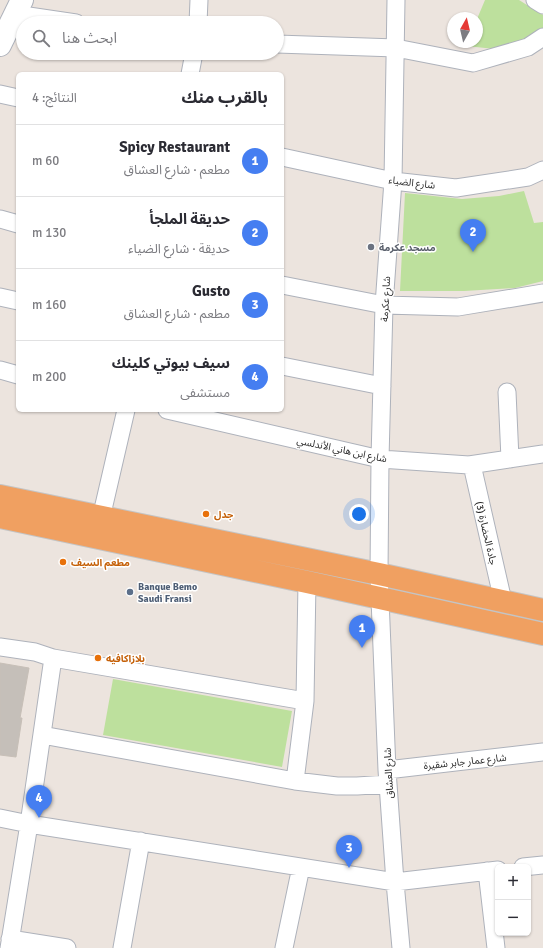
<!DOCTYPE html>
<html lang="ar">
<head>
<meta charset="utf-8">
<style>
  body { margin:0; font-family:Signika,"Noto Sans Arabic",sans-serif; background:#f2f2f3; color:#2b2b33; direction:rtl }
  .controls { position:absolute; right:12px; bottom:12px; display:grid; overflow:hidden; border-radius:6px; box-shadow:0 1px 3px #0004 }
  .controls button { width:36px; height:36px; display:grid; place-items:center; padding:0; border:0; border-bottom:1px solid #e1e1e2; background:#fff; color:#2b2b33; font:20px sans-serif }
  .compass { position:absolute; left:447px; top:12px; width:36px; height:36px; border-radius:50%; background:#fff; box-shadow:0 1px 3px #0004; rotate:8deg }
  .you { position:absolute; left:359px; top:514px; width:14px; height:14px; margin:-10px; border:3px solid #fff; border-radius:50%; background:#1a73e8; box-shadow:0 0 0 6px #1a73e833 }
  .badge { display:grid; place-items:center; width:26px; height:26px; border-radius:50%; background:#457ef1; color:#fff; font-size:13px; font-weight:700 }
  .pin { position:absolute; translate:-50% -33px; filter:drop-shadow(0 1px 2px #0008) }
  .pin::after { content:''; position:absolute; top:21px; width:14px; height:12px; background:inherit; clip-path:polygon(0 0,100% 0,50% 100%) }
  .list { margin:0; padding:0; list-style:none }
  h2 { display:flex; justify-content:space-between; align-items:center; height:52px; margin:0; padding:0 16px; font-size:17px }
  h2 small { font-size:13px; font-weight:400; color:#7c7c81 }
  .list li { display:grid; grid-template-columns:26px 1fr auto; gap:12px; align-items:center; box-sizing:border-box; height:72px; padding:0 16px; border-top:1px solid #e1e1e2 }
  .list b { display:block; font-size:15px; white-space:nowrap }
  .list p { margin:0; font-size:13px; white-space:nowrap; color:#7c7c81 }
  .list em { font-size:13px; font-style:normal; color:#7c7c81 }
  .icon { flex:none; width:22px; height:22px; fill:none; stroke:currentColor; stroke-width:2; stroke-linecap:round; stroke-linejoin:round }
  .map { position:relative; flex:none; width:543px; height:948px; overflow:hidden; direction:ltr }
  .search { position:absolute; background:#fff; box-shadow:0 1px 3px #0004; left:16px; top:16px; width:268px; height:44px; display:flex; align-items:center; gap:10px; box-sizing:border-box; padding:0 14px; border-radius:22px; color:#7c7c81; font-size:15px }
  .panel { position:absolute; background:#fff; box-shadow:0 1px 3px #0004; left:16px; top:72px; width:268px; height:340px; border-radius:6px; direction:rtl }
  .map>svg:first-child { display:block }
</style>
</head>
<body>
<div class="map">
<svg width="543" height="948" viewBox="0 0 543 948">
  <rect width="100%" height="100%" fill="#ece4de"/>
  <path fill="#bde09d" d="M485,0h34l24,15v14l-18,12 -30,8 -29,-3 2,-4h9v-23z
    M524,191l10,32 9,-1v59l-28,7 -51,3h-64l5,-98 57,6 37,-3z
    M113,679l179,32 -10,56 -179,-32z"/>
  <path fill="#c5bfb9" stroke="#c7bfb7" d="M0,663l29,5 -9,50h2l-6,39 -16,-2z"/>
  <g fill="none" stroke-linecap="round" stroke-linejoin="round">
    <defs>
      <path id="minor" d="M396,0l-3,181 -9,124 -4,154 -1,115 8,196 8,112 6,66
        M535,0l8,5
        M15,14l61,9
        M198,23l1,-23
        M277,44l119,4 77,15 55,-16 15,-10
        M190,74l4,-21
        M0,94l18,4
        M282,157l111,24 63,7 72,-11 15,-7
        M0,219l18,5
        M282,285l102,20 74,2 85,-14
        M0,297l18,4
        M282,366l100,20
        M0,370l18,5
        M507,392l3,67
        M167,410l213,49 89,6 74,-11
        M472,465l31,136
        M101,518l25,-108
        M0,647l35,5 18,6 -24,166 -20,124
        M53,658l252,43
        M42,735l253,46 42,5h20l31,-2
        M387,770l156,-18
        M295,781l10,-80 2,-119
        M0,818l29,6 366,58 103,-12
        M523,867l20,-2
        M487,871l9,77
        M10,939l57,9
        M122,948l19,-107
        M284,948l17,-81"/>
      <path id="secondary" d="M0,45l22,-45"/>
      <path id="trunk" d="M0,496l379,78 164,36
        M0,517l307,65 236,52"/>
    </defs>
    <use href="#minor" stroke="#aeb2bb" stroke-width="19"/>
    <use href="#secondary" stroke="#aeb2bb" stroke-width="24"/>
    <use href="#trunk" stroke="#c4c4c4" stroke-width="24"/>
    <use href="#minor" stroke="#fff" stroke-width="17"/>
    <use href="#secondary" stroke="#fff" stroke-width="22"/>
    <use href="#trunk" stroke="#f0a061" stroke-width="22"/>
  </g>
  <circle fill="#6b7280" stroke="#fff" stroke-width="1.5" cx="371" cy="247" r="4"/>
  <g fill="#e8710a" stroke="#fff" stroke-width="1.5">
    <circle cx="206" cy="514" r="4"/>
    <circle cx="63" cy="562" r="4"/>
    <circle cx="98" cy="658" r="4"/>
  </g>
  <circle fill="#5c6f8a" stroke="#fff" stroke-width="1.5" cx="130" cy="592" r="4"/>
  <g text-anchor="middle" stroke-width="3" stroke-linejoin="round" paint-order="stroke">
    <g font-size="10" fill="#2b2b2b" stroke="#fff">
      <text transform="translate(412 182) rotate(7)" y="4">شارع الضياء</text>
      <text transform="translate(385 299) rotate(-87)" y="4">شارع عكرمة</text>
      <text transform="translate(342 449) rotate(12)" y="4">شارع ابن هاني الأندلسي</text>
      <text transform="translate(487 533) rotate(77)" y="4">جادة الحضارة (3)</text>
      <text transform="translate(465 761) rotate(-6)" y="4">شارع عمار جابر شقيرة</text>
      <text transform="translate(388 773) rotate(-93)" y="4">شارع العشاق</text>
    </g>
    <g font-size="10" font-weight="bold" fill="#5b616d" stroke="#fff" text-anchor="start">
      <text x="379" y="251">مسجد عكرمة</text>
    </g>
    <g font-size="10" font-weight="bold" fill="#c56008" stroke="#fff" text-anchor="start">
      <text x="214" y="518">جدل</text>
      <text x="71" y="566">مطعم السيف</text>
      <text x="106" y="662">بلازاكافيه</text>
    </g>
    <g font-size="10" font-weight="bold" fill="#4e5e75" stroke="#fff" text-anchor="start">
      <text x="138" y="590">Banque Bemo<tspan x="138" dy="12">Saudi Fransi</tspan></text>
    </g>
  </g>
</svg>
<div class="controls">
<button>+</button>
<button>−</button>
</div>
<svg class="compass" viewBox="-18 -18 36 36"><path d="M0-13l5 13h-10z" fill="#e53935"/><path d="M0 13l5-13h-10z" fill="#7c7c81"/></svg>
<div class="you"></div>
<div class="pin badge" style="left:362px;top:648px">1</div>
<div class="pin badge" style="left:473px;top:252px">2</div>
<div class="pin badge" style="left:349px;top:868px">3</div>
<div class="pin badge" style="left:39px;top:818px">4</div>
<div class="search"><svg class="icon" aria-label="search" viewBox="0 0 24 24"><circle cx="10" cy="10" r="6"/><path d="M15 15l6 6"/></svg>ابحث هنا</div>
<section class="panel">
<h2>بالقرب منك<small>النتائج: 4</small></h2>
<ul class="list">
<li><span class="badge">1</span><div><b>Spicy Restaurant</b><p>مطعم · شارع العشاق</p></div><em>60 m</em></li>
<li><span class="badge">2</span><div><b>حديقة الملجأ</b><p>حديقة · شارع الضياء</p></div><em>130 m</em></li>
<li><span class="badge">3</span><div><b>Gusto</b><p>مطعم · شارع العشاق</p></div><em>160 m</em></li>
<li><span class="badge">4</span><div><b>سيف بيوتي كلينك</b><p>مستشفى</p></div><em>200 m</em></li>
</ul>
</section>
</div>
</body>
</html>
